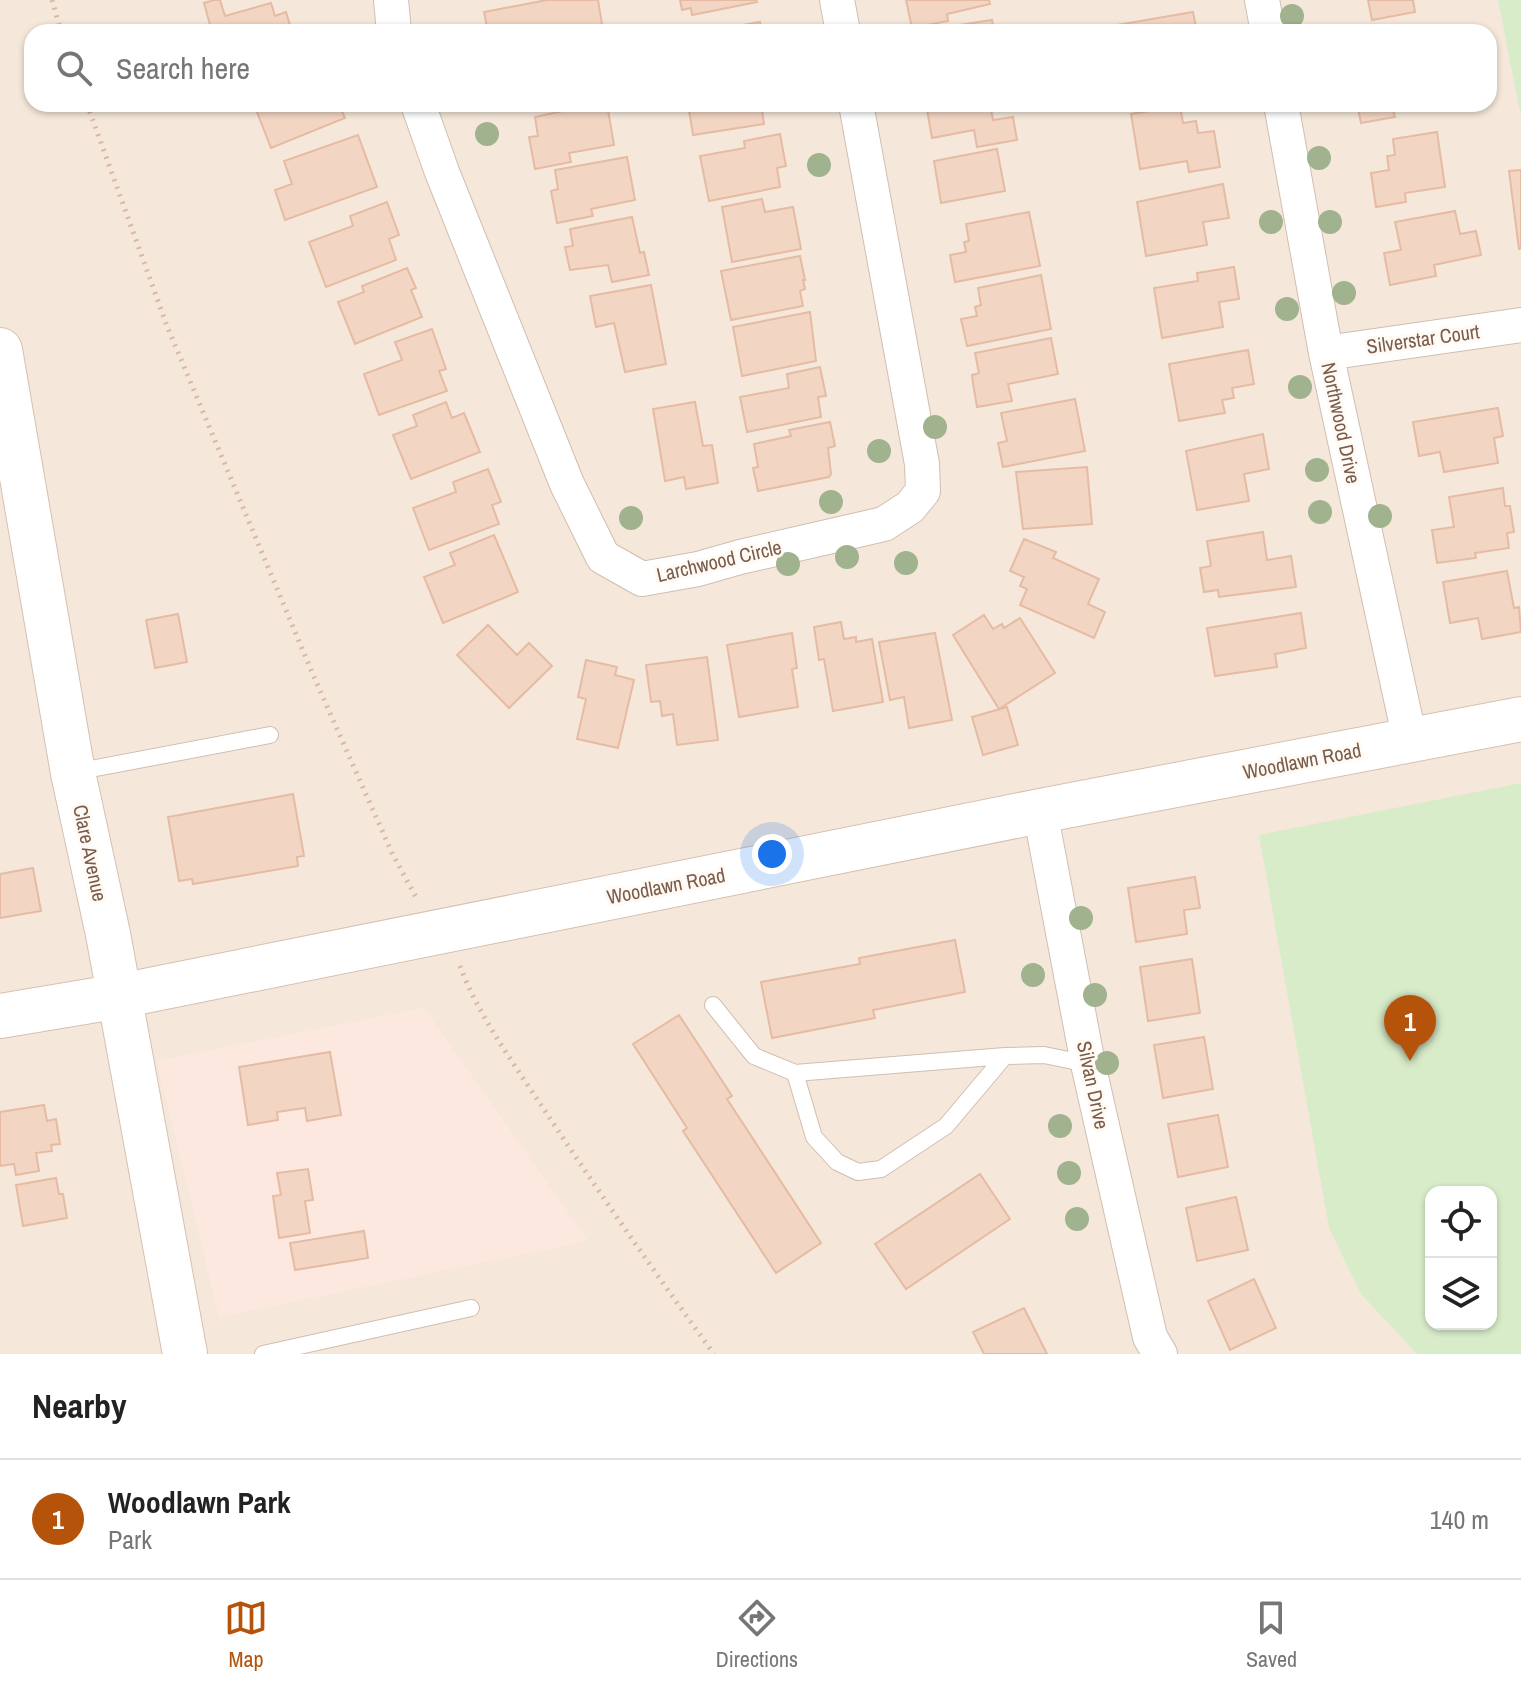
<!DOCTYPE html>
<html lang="en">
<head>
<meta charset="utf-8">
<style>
  body { margin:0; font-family:"Archivo Narrow",sans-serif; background:#f2f2f2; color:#222 }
  .controls { position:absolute; right:24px; bottom:24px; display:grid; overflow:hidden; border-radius:16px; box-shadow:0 2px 6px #0004 }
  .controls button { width:72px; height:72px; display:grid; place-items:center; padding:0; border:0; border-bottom:2px solid #e0e0e0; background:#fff; color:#222; font:40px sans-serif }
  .you { position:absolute; left:772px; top:854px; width:28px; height:28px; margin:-20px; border:6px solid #fff; border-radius:50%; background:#1a73e8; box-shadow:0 0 0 12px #1a73e833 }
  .badge { display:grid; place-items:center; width:52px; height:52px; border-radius:50%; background:#b45309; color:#fff; font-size:26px; font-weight:700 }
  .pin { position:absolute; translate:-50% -66px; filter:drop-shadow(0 2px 4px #0008) }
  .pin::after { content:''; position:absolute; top:42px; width:28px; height:24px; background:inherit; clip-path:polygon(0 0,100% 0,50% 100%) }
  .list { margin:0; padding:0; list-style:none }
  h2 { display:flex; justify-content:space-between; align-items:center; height:104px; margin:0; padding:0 32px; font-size:34px }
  h2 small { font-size:26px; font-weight:400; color:#767676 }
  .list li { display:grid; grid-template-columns:52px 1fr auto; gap:24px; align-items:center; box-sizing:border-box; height:120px; padding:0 32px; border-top:2px solid #e0e0e0 }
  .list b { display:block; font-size:30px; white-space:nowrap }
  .list p { margin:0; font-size:26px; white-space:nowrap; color:#767676 }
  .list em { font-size:26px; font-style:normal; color:#767676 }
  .icon { flex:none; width:44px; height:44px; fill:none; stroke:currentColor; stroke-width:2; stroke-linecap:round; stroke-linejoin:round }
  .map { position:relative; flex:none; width:1521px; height:1354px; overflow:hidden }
  .search { position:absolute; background:#fff; box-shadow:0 2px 6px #0004; left:24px; right:24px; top:24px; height:88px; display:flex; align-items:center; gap:20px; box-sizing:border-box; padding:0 28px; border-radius:24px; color:#767676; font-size:30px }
  .sheet { height:224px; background:#fff }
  nav { display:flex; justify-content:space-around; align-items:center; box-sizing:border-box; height:112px; border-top:2px solid #e0e0e0; background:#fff; font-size:22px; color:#767676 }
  nav a { display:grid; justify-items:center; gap:4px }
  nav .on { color:#b45309 }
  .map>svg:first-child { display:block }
</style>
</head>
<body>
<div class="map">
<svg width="1521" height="1354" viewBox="0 0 1521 1354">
  <rect width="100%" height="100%" fill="#fdf6ec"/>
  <path fill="#f5e8da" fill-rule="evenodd" d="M0,0h1521v1354h-1521zM32,32h1457v72h-1457zM1431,1192h60v132h-60z"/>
  <path fill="#fde8e0" d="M424,1008l164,233 -369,76 -62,-256z"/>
  <path fill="#d8ecc9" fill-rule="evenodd" d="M1498,0h23v117z
    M1521,783v571h-104l-56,-60 -32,-66 -70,-393zM1491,1192v132h-60v-132z"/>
  <path fill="#f3d5c3" stroke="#e6bba3" stroke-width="2" d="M214,0h6l5,16 46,-13 4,13 11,-4 6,20h-80l-8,-29z
    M547,0h51l5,30 -115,2 -4,-20z
    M680,0h76l1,2 -65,13 -1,-7 -9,2z
    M906,0h83l1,4 -43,10 1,7 -36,7z
    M1368,0h45l2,12 -43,8z
    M1193,12l4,20h-78l-2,-7z
    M992,20l2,12h-73v-1z
    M760,22l2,10h-57z
    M261,104h78l6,14 -74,30 -16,-41z
    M595,104h12l7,41 -45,8 2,9 -36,7 -6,-32 9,-1 -3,-19z
    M688,104h73l3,20 -71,11z
    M926,104h64l3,16 20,-3 4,23 -40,7 -3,-17 -42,8z
    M1357,104h76l-40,6 2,7 -34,6z
    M1180,106l3,17 13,-2 2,12 16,-2 6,36 -31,5 -2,-11 -47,8 -9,-55z
    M1437,132l8,55 -40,6 1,9 -30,5 -5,-34 18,-3 -2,-14 8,-1 -2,-16z
    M780,134l6,32 -9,2 3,19 -71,14 -9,-45 45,-8 -1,-7z
    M358,135l19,52 -92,33 -10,-30 17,-6 -8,-23z
    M997,149l8,42 -64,12 -7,-42z
    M627,157l8,43 -44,9 2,7 -36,7 -6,-32 7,-2 -3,-19z
    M1521,170v78l-2,1 -10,-78z
    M1223,184l6,34 -26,4 4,23 -61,11 -9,-54z
    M762,199l3,13 28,-5 8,42 -69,13 -10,-55z
    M387,202l12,33 -10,4 7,21 -70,27 -17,-45 44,-16 -3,-10z
    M1455,211l5,23 16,-3 5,24 -47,10 2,11 -46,9 -6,-32 17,-3 -6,-28z
    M1029,212l11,54 -85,16 -5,-27 16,-3 -2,-10 5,-1 -3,-17z
    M632,217l8,36 4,-1 5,23 -37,7 -4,-17 -38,5 -5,-23 8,-1 -3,-17z
    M800,256l5,24h-2l2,9 -5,2 3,15 -72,14 -10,-49z
    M1234,267l5,32 -20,3 4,25 -61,11 -8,-50 44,-7 -1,-8z
    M407,268l9,20 -5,2 11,27 -67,27 -17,-42 26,-10 -2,-6z
    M1041,275l10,54 -84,17 -6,-27 16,-3 -2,-9 6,-2 -3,-17z
    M651,285l15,79 -41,8 -11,-49 -18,4 -6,-31z
    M810,312l6,49 -74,15 -9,-49z
    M432,329l14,40 -7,2 8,20 -68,24 -15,-41 38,-14 -7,-18z
    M1051,338l7,36 -50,10 4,17 -35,6 -4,-24 -1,-8 7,-2 -4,-20z
    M1248,350l6,34 -22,4 2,10 -12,2 3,13 -46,8 -10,-57z
    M820,367l6,29 -8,1 3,20 -74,15 -7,-35 49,-9 -2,-14z
    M1075,399l10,52 -82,16 -5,-24 9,-2 -6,-28z
    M446,402l6,16 12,-5 16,39 -69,27 -18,-44 24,-9 -4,-11z
    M695,402l8,44 9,-1 6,38 -32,6 -2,-12 -19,4 -12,-72z
    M1498,408l5,28 -9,2 4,25 -54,9 -4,-20 -21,4 -6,-34z
    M830,422l5,24 -7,2 3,26 -2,3 -71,14 -5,-23 5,-1 -4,-23 37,-8 -2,-6z
    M1263,434l6,35 -25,5 5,27 -52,9 -11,-59z
    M1087,467l5,57 -69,5 -7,-57z
    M488,469l13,33 -9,3 7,19 -70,26 -16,-42 43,-16 -3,-10z
    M1503,488l2,18h5l4,26 -7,1 2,15 -34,5 1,5 -39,5 -5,-33 22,-3 -5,-30z
    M1263,532l4,28 24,-4 5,31 -77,10 -1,-7 -14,2 -4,-24 11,-2 -4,-25z
    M494,535l24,57 -75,31 -19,-46 31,-12 -5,-12z
    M1024,539l32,13 -3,6 46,21 -11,25 17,8 -11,26 -74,-33 7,-16 -7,-3 4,-9 -14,-6z
    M1507,571l7,37 5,-1 2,25 -39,7 -4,-21 -28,5 -7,-41z
    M1301,613l5,35 -31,6 2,13 -62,9 -8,-48z
    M178,614l9,48 -32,6 -9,-48z
    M984,615l9,14 9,-5 2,4 16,-10 35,55 -56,36 -46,-74z
    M841,622l3,17 12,-2v5l16,-3 11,63 -50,9 -9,-52 -5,1 -5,-33z
    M488,625l29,30 12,-12 23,23 -43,42 -52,-53z
    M792,633l5,35 -5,1 6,38 -59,10 -12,-72z
    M935,633l17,87 -43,8 -5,-31 -14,3 -11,-58z
    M707,657l11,83 -41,5 -4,-31 -11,2 -2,-15 -9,1 -5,-37z
    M586,660l31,7 -2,8 19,5 -16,68 -41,-9 9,-40 -8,-2z
    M1007,707l11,38 -35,10 -11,-38z
    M293,794l11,62 -7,1 1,9 -105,18 -1,-5 -13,2 -11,-64z
    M33,868l8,43 -41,7v-44z
    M1195,877l5,31 -16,2 3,24 -51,8 -8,-54z
    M955,940l10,52 -92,18 2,8 -103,20 -11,-56 99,-18 -1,-6z
    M1192,959l8,54 -52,8 -8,-54z
    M679,1015l53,81 -5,3 94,144 -45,30 -93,-142 4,-3 -54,-84z
    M1204,1037l9,52 -50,9 -9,-53z
    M330,1052l11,63 -34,6 -2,-13 -28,4 1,8 -30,5 -9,-58z
    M44,1105l3,16 9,-2 4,25 -9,1 1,6 -16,2 3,18 -23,4 -2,-11 -14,2v-54z
    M1218,1115l10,52 -50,10 -10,-53z
    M308,1169l5,31 -8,1 5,32 -31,5 -6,-42 8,-1 -4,-22z
    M980,1174l30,45 -104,70 -31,-45z
    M56,1178l3,16h4l4,24 -44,8 -7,-41z
    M1236,1197l12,53 -51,11 -11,-53z
    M364,1231l4,27 -73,12 -5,-27z
    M1254,1279l22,49 -46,22 -22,-49z
    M1024,1308l23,46h-63l-11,-22z"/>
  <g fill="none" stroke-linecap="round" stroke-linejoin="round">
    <defs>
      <path id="lane" d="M75,772l195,-37
        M713,1005l41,51 41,17 210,-17 39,-1 44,9
        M795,1073l19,64 23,25 21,10 23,-3 65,-43 59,-70
        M263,1354l208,-46"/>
      <path id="street" d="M391,0l3,32
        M837,0l6,32
        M1262,0l6,32
        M418,104l24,68 125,312 36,73 39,22 56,-10 42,-12 144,-33 26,-17 13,-16 -1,-27 -66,-360
        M1281,104l45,249 84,387
        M1326,353l195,-28
        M1040,811l48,253 62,273 10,17"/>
      <path id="secondary" d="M0,350l73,423 35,161 77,420
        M0,1016l120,-20 920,-185 481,-92"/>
    </defs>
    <use href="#lane" stroke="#d1beb0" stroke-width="18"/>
    <use href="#street" stroke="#d1beb0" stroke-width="36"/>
    <use href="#secondary" stroke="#d6c0b0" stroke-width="46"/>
    <path stroke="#d9b8a5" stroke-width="5" stroke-dasharray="2 6" stroke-linecap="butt" d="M52,0l9,32
      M87,104l80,222 147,351 78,176 26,48
      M460,966c18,49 54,98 83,142 55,83 112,165 171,246"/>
    <use href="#lane" stroke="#fff" stroke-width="16"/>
    <use href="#street" stroke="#fff" stroke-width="34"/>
    <use href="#secondary" stroke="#fff" stroke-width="44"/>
  </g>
  <g fill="#a0b28e">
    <circle cx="1292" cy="16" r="12"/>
    <circle cx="487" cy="134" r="12"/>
    <circle cx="1319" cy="158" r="12"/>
    <circle cx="819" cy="165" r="12"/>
    <circle cx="1271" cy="222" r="12"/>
    <circle cx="1330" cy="222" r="12"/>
    <circle cx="1344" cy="293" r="12"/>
    <circle cx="1287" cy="309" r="12"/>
    <circle cx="1300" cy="387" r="12"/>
    <circle cx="935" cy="427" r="12"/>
    <circle cx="879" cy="451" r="12"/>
    <circle cx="1317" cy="470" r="12"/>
    <circle cx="831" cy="502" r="12"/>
    <circle cx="1320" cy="512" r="12"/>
    <circle cx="1380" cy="516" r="12"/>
    <circle cx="631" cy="518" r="12"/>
    <circle cx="847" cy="557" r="12"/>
    <circle cx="906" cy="563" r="12"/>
    <circle cx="788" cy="564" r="12"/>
    <circle cx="1081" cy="918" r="12"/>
    <circle cx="1033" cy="975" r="12"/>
    <circle cx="1095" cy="995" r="12"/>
    <circle cx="1107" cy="1063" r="12"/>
    <circle cx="1060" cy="1126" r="12"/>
    <circle cx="1069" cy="1173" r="12"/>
    <circle cx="1077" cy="1219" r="12"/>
  </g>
  <g text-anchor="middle" stroke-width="6" stroke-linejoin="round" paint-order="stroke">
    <g font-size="20" fill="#7a5c4d" stroke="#fffaf3">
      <text transform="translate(1423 339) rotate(-8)" y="7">Silverstar Court</text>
      <text transform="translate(1341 423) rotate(78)" y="7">Northwood Drive</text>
      <text transform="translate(719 561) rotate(-13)" y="7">Larchwood Circle</text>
      <text transform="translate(1302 761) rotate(-11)" y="7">Woodlawn Road</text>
      <text transform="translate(90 853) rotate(78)" y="7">Clare Avenue</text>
      <text transform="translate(666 886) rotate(-11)" y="7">Woodlawn Road</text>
      <text transform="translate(1093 1085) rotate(78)" y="7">Silvan Drive</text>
    </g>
  </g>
</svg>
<div class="controls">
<button><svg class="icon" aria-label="locate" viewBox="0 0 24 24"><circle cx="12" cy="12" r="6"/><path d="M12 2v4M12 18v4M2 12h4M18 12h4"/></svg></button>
<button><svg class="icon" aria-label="layers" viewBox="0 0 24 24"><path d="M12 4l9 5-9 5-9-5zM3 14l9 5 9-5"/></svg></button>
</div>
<div class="you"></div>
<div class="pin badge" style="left:1410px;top:1061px">1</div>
<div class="search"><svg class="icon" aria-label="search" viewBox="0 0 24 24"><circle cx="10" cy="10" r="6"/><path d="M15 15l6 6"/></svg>Search here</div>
</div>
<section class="sheet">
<h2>Nearby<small></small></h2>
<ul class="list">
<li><span class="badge">1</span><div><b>Woodlawn Park</b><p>Park</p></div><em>140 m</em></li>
</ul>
</section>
<nav>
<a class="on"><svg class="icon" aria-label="map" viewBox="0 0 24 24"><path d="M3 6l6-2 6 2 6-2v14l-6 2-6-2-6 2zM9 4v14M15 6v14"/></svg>Map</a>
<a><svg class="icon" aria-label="directions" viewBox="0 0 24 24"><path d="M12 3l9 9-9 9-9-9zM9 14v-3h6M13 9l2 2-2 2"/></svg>Directions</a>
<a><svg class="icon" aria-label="saved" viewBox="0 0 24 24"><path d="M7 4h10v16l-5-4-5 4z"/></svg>Saved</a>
</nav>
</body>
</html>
